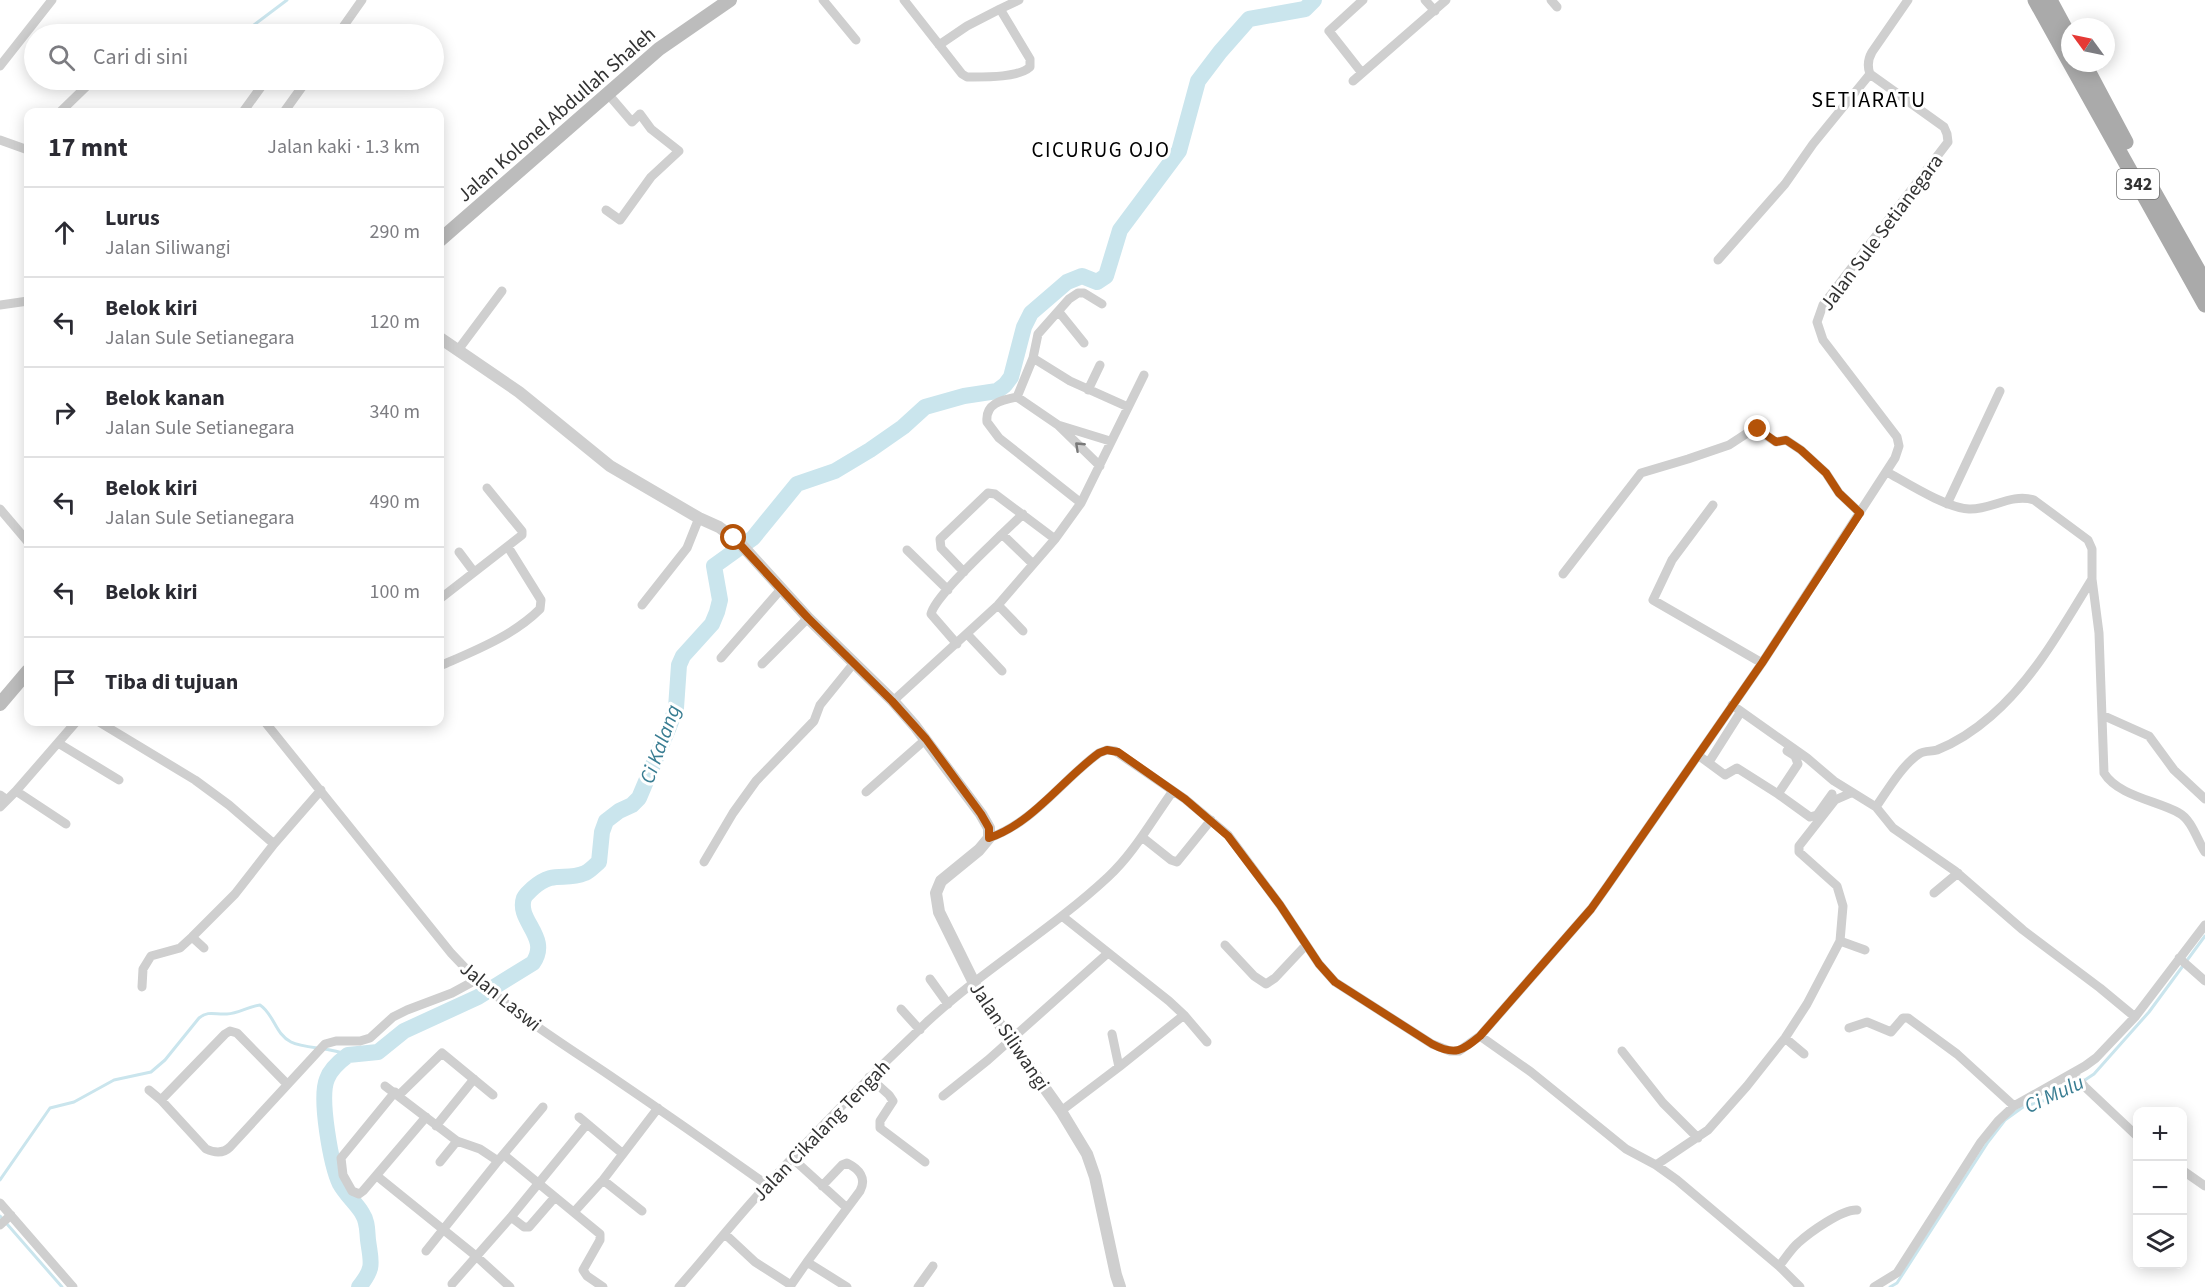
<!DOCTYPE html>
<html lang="id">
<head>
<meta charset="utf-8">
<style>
  body { margin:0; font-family:"Source Sans 3",sans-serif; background:#f7f7f7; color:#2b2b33 }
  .controls { position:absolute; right:18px; bottom:18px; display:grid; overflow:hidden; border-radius:12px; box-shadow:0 3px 15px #0003 }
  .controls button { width:54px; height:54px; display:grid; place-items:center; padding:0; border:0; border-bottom:2px solid #e1e1e2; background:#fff; color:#2b2b33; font:30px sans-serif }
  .compass { position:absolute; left:2061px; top:18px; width:54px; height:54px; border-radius:50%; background:#fff; box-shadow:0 3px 15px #0003; rotate:303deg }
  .stop { position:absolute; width:18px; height:18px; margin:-14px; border:4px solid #b45309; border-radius:50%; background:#fff }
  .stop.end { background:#b45309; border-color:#fff; box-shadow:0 2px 6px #0008 }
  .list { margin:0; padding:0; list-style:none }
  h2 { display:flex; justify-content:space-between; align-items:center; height:78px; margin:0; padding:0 24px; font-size:26px }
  h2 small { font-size:20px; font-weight:400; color:#7c7c81 }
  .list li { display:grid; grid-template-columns:39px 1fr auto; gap:18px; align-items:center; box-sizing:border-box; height:90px; padding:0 24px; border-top:2px solid #e1e1e2 }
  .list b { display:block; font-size:22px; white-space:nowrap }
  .list p { margin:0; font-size:20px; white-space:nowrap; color:#7c7c81 }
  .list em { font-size:20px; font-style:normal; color:#7c7c81 }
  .icon { flex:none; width:33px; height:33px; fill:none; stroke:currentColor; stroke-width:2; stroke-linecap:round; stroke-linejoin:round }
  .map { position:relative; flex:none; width:2205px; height:1287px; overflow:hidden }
  .search { position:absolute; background:#fff; box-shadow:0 3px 15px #0003; left:24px; top:24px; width:420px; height:66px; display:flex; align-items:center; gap:15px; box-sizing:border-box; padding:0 21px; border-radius:33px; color:#7c7c81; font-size:22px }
  .panel { position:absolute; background:#fff; box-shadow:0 3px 15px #0003; left:24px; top:108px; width:420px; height:618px; border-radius:12px }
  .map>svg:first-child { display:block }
</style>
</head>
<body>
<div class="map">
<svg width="2205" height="1287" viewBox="0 0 2205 1287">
  <rect width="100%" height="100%" fill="#fff"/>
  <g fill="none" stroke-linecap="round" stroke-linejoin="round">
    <path stroke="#cae5ed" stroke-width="3" d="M242,34l45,-34
      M0,1180l50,-72 24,-6 40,-22 37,-8 14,-12 34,-42c10,-8 16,-3 28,-4 11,0 22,-8 33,-9 14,9 15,29 31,37 13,7 40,5 57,13
      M0,1216l62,71
      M1890,1287l7,-4 91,-141 17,-22 18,-13 39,-12 32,-21 55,-62 56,-76"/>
    <path stroke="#cae5ed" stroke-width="16" d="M359,1287c16,-20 12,-24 9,-47 -1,-9 0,-18 -6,-27 -6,-10 -16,-18 -22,-29 -9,-19 -21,-86 -13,-105 3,-9 13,-18 21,-24l30,-3 26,-21 74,-34 55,-34c18,-26 -17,-42 -9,-65 2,-4 5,-6 9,-10 22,-19 31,-6 52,-15 5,-2 10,-8 14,-11l3,-30 4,-11 13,-10 13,-6 7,-7 30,-71 7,-19 3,-43 4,-9 29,-32 5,-12 3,-12 -6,-34 39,-28 44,-54 38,-13 35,-21 33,-23 22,-20 39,-11 33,-5 8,-6 6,-8 13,-50 7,-14 36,-31 15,-6 15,6 9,-6 14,-46 59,-79 19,-70 22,-29 29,-33 56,-10 9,-9"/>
    <path stroke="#cfcfcf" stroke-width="9" d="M823,0l33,40
      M904,0l58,74 5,3c16,0 51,1 63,-10v-8l-30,-50 19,-9
      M1425,0l10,11
      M1551,0l6,7
      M338,34l24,-34
      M939,45l28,-19 33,-17
      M0,66l52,-66
      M1362,73l-33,-42 34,-31
      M1353,81l93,-81
      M60,112l33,-32
      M243,112l23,-32
      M284,112l23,-32
      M0,140l28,10
      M606,210l14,10 31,-43 28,-26 -28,-22 -11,-15 -8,8 -24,-28
      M1718,260l67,-76 28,-40 57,-70
      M0,305l28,-4
      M1059,312l25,31
      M458,350l44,-59
      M1033,358l5,-24 31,-35 9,-6h6l18,11
      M1088,390l12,-25
      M1017,397l41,28 42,41
      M1058,425l52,16
      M1887,472c20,11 59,36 82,37 22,1 42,-16 65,-9l54,40 4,9v30l7,54 5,140c14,23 54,28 75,40 13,7 18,27 26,39
      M1081,503l-82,-65 -12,-16c-2,-19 15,-22 30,-25l16,-39 37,23 58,26
      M1947,504l53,-113
      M1713,505l-41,55 -19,40 109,63
      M0,509l28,33
      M1002,534l21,-20
      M907,550l41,40
      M459,552l15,20
      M964,572l-23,-24 -1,-9 48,-46 7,1 60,45
      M1563,574l78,-101 47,-14 41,-14 26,-17 21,14 10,-2 15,10 25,23 13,20 21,20
      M2092,579c-29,47 -58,100 -101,137 -16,14 -34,26 -54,34 -6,2 -12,0 -18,4 -16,10 -32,37 -43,53l17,21 62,43 68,59 77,58 35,29
      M441,598l81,-63v-4l-35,-43
      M642,605l45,-57 12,-30
      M998,605l25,26
      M968,635l34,36
      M957,644l-26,-30c4,-18 56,-65 71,-80l31,30
      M721,658l61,-70
      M762,664l46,-46
      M440,666c34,-15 73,-30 100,-57l1,-9 -33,-53
      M893,701l105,-96 57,-66 26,-36 63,-128
      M1732,705l75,53 27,23 42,26
      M2102,715l47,21 25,34 31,29
      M99,722l96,58 34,25 45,39
      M265,722l186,231c45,50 103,85 158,122 53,36 106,73 158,110
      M58,743l61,37
      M1698,755l27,20 12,-7 41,26 32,23 7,-2 15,-21
      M1709,762l31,-49
      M16,791l60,-69
      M866,792l60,-53
      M1778,794l20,-30 -3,-8 -8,-5
      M0,795l7,5 -7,7
      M7,800l9,-9 50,33
      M1142,837l29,23 6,2 34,-42
      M989,838c44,-15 73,-58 110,-85l8,-3 8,1 70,48 43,36 52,70 39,59 16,18 97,62 18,7h9l21,-15 111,-127 17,-24 154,-222 133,-205 4,-12 -2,-9 -74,-97 -6,-18 6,-17 125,-163 -1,-8 -3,-7 -74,-53c-3,-8 -2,-15 2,-22l36,-52
      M704,862l29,-49 23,-32 58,-60 6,-16 34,-42
      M1934,893l24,-20
      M1062,916l107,85 15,14 23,27
      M192,937l12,11
      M1840,941l25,9
      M1225,945l29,31 12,8 9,-6 31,-33
      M2179,958l26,23
      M930,979l18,25
      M142,987l1,-18 8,-13 29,-8 12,-11 43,-43 39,-50 47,-54
      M901,1009l19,21
      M1849,1028l18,-6 24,10 12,-14h5l49,36 57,52
      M1480,1036l51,36 95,77 30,16 21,15 102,86 21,21
      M1785,1038l19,16
      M1622,1051l41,52 35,35
      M1119,1067l65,-52
      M2073,1073l12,14 53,50
      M869,1077l20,18 4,6 -13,20v7l45,34
      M385,1086l72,55 23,8 18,12 45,-54
      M149,1090l12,10 45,49c9,4 17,5 24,-2l95,-103 11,-3h24l10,-3 23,-21 14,-7 45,-17 24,-13
      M395,1092l-54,66 2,17 9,16 7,3 4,-3 63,-74
      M399,1095l43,-42 51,42
      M943,1096l45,-36 120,-107
      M161,1100l64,-66 5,-3 7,2 50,51
      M1061,1111l58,-44 -7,-33
      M579,1117l44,37
      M436,1126l38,-47
      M504,1155l96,79v6l-17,30 4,6 16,11
      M792,1158l55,50
      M440,1162l17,-21
      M1656,1165l52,-35 39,-44 38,-48 22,-34 33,-63 3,-35 -6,-20 -38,-34v-6l36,-46 16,-7
      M2182,1170l23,16
      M377,1176l99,80 34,31
      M603,1180l39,31
      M0,1203l73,84
      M574,1212l29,-32 55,-72
      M511,1217l13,10h5l26,-30
      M0,1225l11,-10
      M725,1234l30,28 36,23 16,-23 40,25
      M426,1251l72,-90
      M807,1262l53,-71c7,-13 -1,-22 -13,-28l-5,2 -20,21
      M1779,1266c6,-7 12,-17 19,-23 11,-10 44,-34 59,-33
      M452,1284l59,-67 76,-93
      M679,1287c30,-34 58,-70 89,-103 51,-56 104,-110 159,-162 57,-53 124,-92 181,-145 26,-24 44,-57 65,-86
      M918,1287l15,-21
      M1874,1287l23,-14 84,-131 17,-21 16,-15 71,-40 11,-8 39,-41 70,-92"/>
    <path stroke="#cfcfcf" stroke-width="12" d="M440,338l79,54 91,74 89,52 20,9 19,14 70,77 85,83 22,25 66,88 8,14v10l-10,12 -38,31 -5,12 3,19 44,89 78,110 26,43 8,23 21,98 4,12"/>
    <path stroke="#bcbcbc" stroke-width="14" d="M440,240l219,-191 71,-49
      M0,704l28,-33"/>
    <path stroke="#aaa" stroke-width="15" d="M2035,0l35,63
      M2050,0l20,37
      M2070,63l135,242
      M2084,63l42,79
      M2153,190l52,92"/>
  </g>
  <defs><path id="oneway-chevron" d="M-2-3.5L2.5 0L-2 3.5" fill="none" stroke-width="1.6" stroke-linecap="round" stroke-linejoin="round" transform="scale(1.5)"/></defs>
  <use stroke="#797979" href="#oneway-chevron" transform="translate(1079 446) rotate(-137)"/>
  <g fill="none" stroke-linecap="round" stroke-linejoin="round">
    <path stroke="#b45309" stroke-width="8" d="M734,538l74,80 84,83 34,38 55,75 8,14v10c44,-15 73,-58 110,-85l8,-3 11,2 67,47 43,37 52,69 39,59 16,18 97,62c23,12 30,7 48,-8l111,-127 17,-24 154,-222 98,-150 -21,-20 -13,-20 -25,-23 -15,-10 -10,2 -18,-13"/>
  </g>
  <g text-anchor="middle" stroke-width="6" stroke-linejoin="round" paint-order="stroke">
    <rect fill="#fff" stroke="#707070" stroke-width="1.5" x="2117" y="169" width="42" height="30" rx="4.5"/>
    <g font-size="18" font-weight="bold" fill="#323232">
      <text x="2138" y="190">342</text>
    </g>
    <g font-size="20" fill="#323232" stroke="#fff">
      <text transform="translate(556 114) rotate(-41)" y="7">Jalan Kolonel Abdullah Shaleh</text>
      <text transform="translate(1881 232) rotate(-53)" y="7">Jalan Sule Setianegara</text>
      <text transform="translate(501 996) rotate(39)" y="7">Jalan Laswi</text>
      <text transform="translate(1010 1036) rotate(56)" y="7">Jalan Siliwangi</text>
      <text transform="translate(821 1130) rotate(-46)" y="7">Jalan Cikalang Tengah</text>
    </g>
    <g font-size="21" letter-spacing="1.5" fill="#000" stroke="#fff">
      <text x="1101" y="157">CICURUG OJO</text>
    </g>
    <g font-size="21" font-style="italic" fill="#397d92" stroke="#fff">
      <text transform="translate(660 744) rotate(-70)" y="7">Ci Kalang</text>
      <text transform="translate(2054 1094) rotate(-25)" y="7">Ci Mulu</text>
    </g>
    <g font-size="22" letter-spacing="1.5" fill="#000" stroke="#fff">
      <text x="1869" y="107">SETIARATU</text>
    </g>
  </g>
</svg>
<div class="controls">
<button>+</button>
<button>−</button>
<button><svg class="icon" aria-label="layers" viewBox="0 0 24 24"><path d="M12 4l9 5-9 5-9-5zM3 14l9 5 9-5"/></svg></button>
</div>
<svg class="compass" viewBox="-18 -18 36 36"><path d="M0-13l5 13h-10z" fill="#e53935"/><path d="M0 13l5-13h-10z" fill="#7c7c81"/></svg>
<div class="stop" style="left:734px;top:538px"></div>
<div class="stop end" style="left:1758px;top:429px"></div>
<div class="search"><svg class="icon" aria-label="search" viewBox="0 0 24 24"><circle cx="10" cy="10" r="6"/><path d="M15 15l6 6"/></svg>Cari di sini</div>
<section class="panel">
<h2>17 mnt<small>Jalan kaki · 1.3 km</small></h2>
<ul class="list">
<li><svg class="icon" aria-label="ahead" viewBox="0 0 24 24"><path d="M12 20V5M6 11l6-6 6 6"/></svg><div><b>Lurus</b><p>Jalan Siliwangi</p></div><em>290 m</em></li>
<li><svg class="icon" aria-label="left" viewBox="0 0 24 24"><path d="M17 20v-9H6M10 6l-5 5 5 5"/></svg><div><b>Belok kiri</b><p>Jalan Sule Setianegara</p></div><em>120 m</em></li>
<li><svg class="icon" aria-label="right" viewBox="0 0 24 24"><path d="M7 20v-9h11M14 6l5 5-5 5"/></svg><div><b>Belok kanan</b><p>Jalan Sule Setianegara</p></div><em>340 m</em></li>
<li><svg class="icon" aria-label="left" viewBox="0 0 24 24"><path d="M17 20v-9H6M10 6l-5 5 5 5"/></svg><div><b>Belok kiri</b><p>Jalan Sule Setianegara</p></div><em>490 m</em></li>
<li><svg class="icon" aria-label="left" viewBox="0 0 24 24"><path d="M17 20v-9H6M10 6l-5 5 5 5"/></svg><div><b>Belok kiri</b></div><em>100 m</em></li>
<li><svg class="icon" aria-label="arrive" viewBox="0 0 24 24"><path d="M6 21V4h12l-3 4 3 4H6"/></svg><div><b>Tiba di tujuan</b></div></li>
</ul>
</section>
</div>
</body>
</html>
